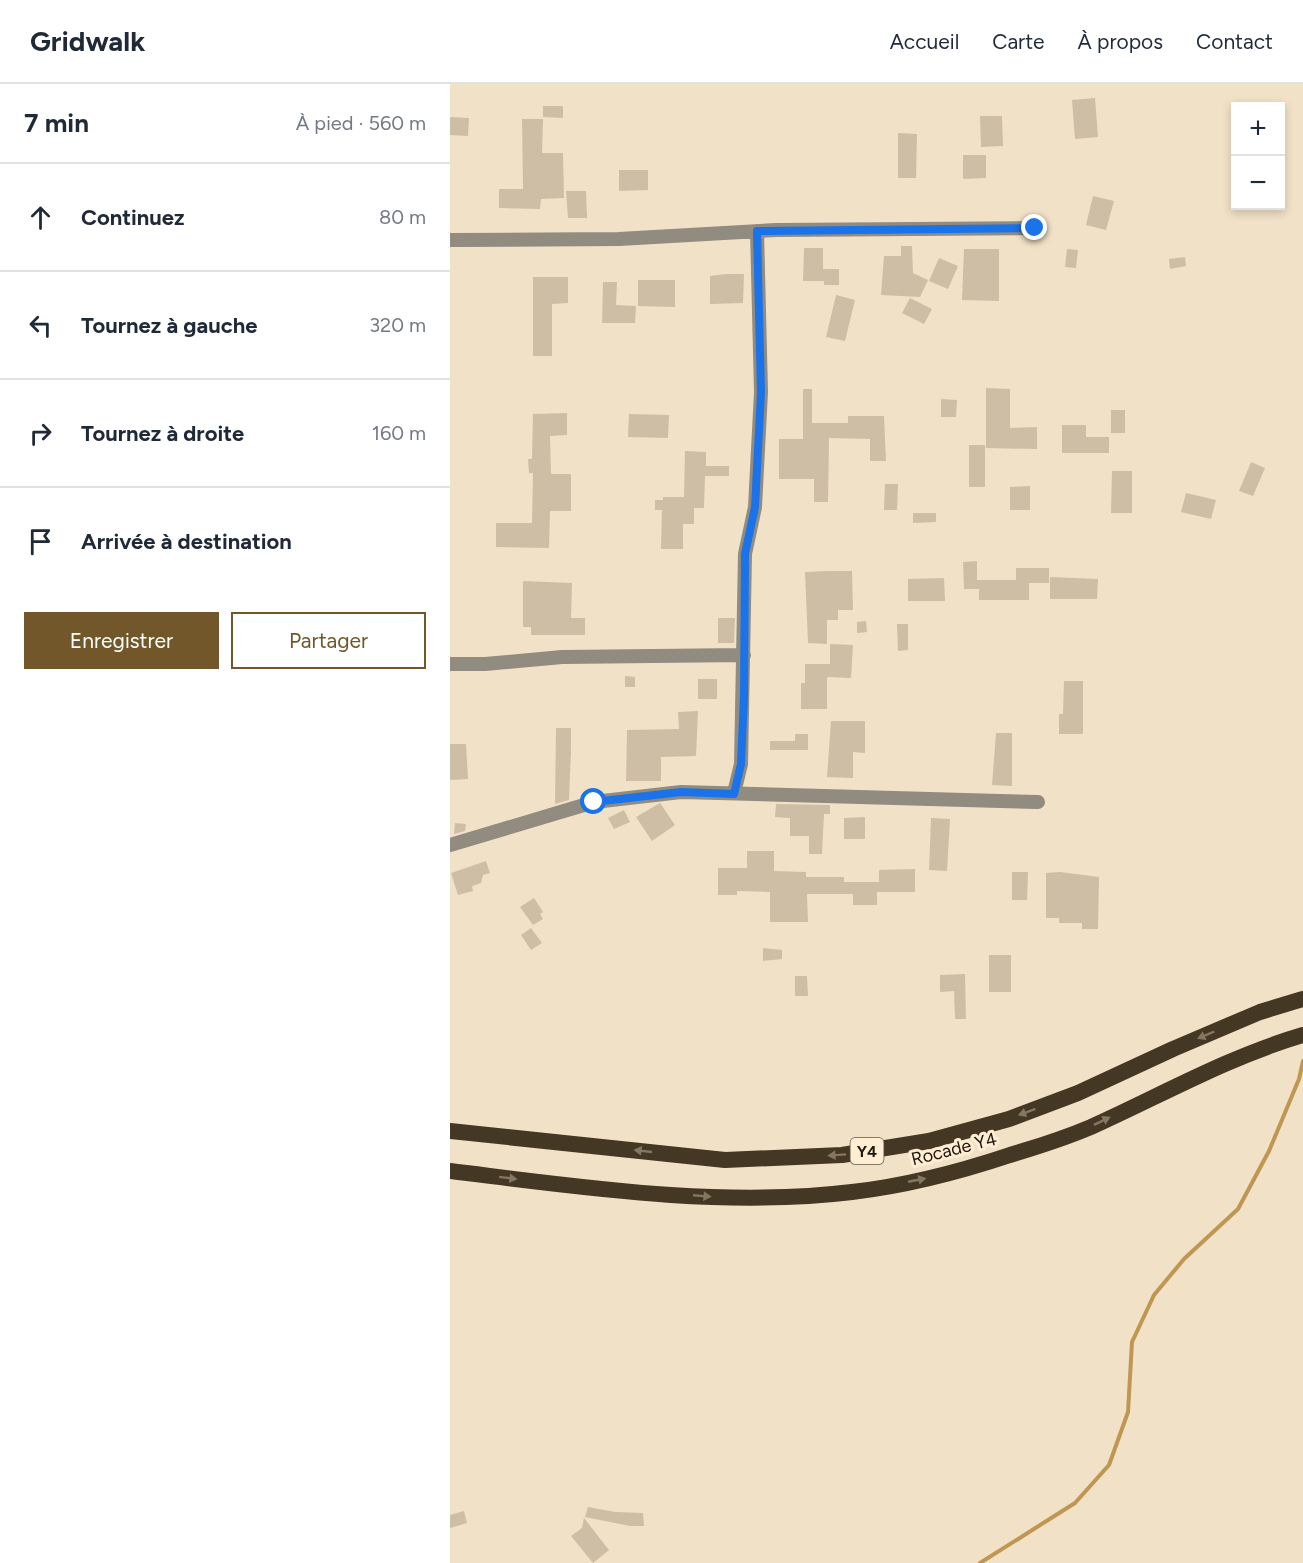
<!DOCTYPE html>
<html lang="fr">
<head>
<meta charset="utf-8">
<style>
  body { margin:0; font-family:Figtree,sans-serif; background:#f6f6f7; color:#1f2937 }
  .controls { position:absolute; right:18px; top:18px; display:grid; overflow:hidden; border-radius:0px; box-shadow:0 3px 9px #0003 }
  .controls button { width:54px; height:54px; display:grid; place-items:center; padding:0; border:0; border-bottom:2px solid #e0e1e3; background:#fff; color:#1f2937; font:30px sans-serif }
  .stop { position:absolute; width:18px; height:18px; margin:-14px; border:4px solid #1a73e8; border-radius:50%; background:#fff }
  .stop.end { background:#1a73e8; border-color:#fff; box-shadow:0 2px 6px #0008 }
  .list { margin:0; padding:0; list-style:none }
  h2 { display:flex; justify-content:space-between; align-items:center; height:78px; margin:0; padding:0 24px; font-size:26px }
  h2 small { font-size:20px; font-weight:400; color:#747a83 }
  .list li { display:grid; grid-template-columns:39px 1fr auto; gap:18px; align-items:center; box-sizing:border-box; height:108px; padding:0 24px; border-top:2px solid #e0e1e3 }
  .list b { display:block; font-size:22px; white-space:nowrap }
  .list em { font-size:20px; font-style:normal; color:#747a83 }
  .actions { display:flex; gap:12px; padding:18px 24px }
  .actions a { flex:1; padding:14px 0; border:2px solid #715729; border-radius:0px; text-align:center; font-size:21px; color:#715729 }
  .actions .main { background:#715729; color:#fff }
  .icon { flex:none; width:33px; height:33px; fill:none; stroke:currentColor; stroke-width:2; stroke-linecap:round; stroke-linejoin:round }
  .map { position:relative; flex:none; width:853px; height:1479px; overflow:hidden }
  header { display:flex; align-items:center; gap:36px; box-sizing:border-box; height:84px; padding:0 30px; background:#fff; border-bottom:2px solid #e0e1e3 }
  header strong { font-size:28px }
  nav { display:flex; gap:33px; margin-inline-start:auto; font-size:21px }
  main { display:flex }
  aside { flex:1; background:#fff }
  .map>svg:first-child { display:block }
</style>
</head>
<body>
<header>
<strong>Gridwalk</strong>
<nav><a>Accueil</a><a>Carte</a><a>À propos</a><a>Contact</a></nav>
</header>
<main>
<aside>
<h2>7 min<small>À pied · 560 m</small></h2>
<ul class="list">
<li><svg class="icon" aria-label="ahead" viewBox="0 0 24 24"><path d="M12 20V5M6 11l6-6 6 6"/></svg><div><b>Continuez</b></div><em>80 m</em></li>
<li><svg class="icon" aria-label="left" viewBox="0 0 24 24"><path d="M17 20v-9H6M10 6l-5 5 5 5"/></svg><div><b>Tournez à gauche</b></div><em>320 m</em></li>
<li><svg class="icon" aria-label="right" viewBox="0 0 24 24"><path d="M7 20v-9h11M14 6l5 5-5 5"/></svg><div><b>Tournez à droite</b></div><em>160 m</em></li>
<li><svg class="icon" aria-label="arrive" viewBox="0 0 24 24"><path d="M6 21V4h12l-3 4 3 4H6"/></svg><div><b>Arrivée à destination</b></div></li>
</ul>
<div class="actions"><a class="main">Enregistrer</a><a>Partager</a></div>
</aside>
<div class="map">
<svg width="853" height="1479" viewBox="0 0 853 1479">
  <rect width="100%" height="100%" fill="#f1e1c7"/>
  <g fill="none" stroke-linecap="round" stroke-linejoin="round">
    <path stroke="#bf9753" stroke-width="4" d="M530,1479l95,-60 34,-38 19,-53 4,-70 22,-47 30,-36 54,-50 31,-58 30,-72 4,-18"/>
  </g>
  <path fill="#cebea5" d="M645,14l3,39 -23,2 -3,-39z
    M93,22h20v12l-20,-1z
    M530,32h22l1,30 -22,1z
    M0,33l19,1 -1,18 -18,-1z
    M72,35h21l-1,34h21l1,45 -23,1 -1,10 -41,-1v-19h24z
    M448,49l19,1 -1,44h-18z
    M513,71h23v23l-23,1z
    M169,86h29v20l-29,1z
    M116,107h20l1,27h-19z
    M643,112l21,5 -8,29 -20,-5z
    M451,162h11l1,27 15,7 -8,17 -39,-2 3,-39h17z
    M354,164h19v21h16v16h-15v-4h-21z
    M514,165h35v52l-37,-1z
    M617,165l11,1 -2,18 -11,-1z
    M735,173l1,9 -16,3 -1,-10z
    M489,174l19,8 -10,23 -19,-8z
    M276,190h18l-1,29 -33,1v-28z
    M83,193h35v26l-16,1v52h-19z
    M188,196h37v27l-37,-1z
    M153,198h14l-1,23 20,1 -1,17h-33z
    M386,211l19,5 -10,41 -19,-4z
    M460,214l22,11 -8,15 -22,-11z
    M536,304l24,1v39l27,-1v22l-51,-1z
    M353,305h9v34h36v-7h36l2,45h-16v-22l-41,-1 -1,64h-14v-23h-35v-40h24z
    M491,315l16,1 -1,17h-15z
    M661,326h14v23h-14z
    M117,329v22l-17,1 1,38h20v37h-21l-1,37 -53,-1v-24h36l1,-50h-4l-1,-14h4l1,-45z
    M179,330l40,1 -1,23 -40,-1z
    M612,341h24v12h23v16h-47z
    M519,361h16v42h-16z
    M235,367l21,1v14h23v10h-24l-1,32h-10v16h-11v25h-22l1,-39h-7v-10h8v-3h21z
    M801,378l14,6 -12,28 -14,-5z
    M662,387h20v42h-21z
    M435,400h13l-1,26h-13z
    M580,402v24h-20v-23z
    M736,409l30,7 -5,19 -30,-7z
    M463,429h23v9l-23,1z
    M527,477v19h39v-12h33v15h-20v17h-50v-11h-15l-1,-27z
    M377,487h25l1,39h-15v10h-11v24l-19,-1 -3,-71z
    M600,493l48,2 -1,20h-47z
    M494,494l1,23h-37v-22z
    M73,497l49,2 -1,35h14v17h-54v-8h-8z
    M268,534h17l-1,25h-16z
    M416,537l1,11 -10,1v-11z
    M447,540h11v26l-10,1z
    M380,560l23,1 -2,33 -24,-1v32h-26v-26h4v-19h25z
    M175,592l10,1v10h-10z
    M248,595h19v20h-19z
    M614,597h19v53h-24v-20h4z
    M248,627l-2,45 -35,1v24h-35l1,-51 52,-1 -1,-17z
    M381,637h34v32l-12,-1v26l-26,-1z
    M106,644h15v22l-2,50 -14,4z
    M546,649h16v53l-20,-1z
    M345,650h13v16h-38v-9h25z
    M0,660h16l2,35 -18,1z
    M210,719l15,22 -23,16 -16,-24z
    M326,720l54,1v9h-6l-2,40h-13v-18h-19v-18l-15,-1z
    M174,726l6,12 -16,7 -6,-11z
    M415,733v22h-21v-21z
    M481,734l19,1 -3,52 -18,-1z
    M5,739l11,1 -1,7 -11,3z
    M297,767h27v20l32,1v5h38v5h35v-12l36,-1v23h-38v13h-24v-11h-46l1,28h-38v-30l-33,-1v4h-19v-27h29z
    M36,777l4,12 -7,2 -2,8 -9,3 1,5 -15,4 -7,-22z
    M562,788h16l-1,28h-15z
    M610,788l39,5 -1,52h-16v-6h-23v-5h-13v-45z
    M84,814l9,14 -3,2 3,5 -10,6 -13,-18z
    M81,844l11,15 -11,7 -10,-15z
    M313,864l19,2v9l-19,2z
    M539,871h22v37h-22z
    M515,890l1,45h-11l-1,-28 -14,1v-17z
    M345,892h12l1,20h-13z
    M138,1423l27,5 28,1 1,13h-14l-45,-9z
    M14,1427l3,12 -17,5v-13z
    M134,1434l25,32 -16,13 -22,-27 11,-8z"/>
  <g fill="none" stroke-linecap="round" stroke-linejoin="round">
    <path stroke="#918b80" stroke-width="14" d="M0,156l169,-1 157,-9 259,-2
      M0,580h35l77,-7 182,-2
      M284,709l7,-29 4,-210 10,-47 6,-115 -4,-161
      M0,761l144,-43 87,-10 357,10"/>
    <path stroke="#443724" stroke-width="16" d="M0,1047l275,29 117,-5 87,-14 80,-22 69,-26 95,-44 87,-37 43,-13
      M0,1087c131,16 270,37 402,21 53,-6 107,-20 158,-37 27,-8 55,-17 81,-28 71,-32 137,-70 212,-92"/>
  </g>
  <defs><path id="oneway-solid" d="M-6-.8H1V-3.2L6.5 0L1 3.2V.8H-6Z" transform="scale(1.5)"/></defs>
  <g fill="#857762">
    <use href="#oneway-solid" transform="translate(756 951) rotate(157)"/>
    <use href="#oneway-solid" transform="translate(577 1028) rotate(160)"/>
    <use href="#oneway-solid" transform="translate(652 1037) rotate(-26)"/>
    <use href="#oneway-solid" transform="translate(193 1067) rotate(-174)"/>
    <use href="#oneway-solid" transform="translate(387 1071) rotate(176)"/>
    <use href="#oneway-solid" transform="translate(58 1094) rotate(7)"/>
    <use href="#oneway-solid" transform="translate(467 1096) rotate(-11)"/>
    <use href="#oneway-solid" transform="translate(252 1112) rotate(5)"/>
  </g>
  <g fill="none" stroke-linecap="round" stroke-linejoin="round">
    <path stroke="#1a73e8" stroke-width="8" d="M144,718l87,-10 53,2 7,-30 3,-68 1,-142 10,-47 6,-115 -4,-161 278,-3"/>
  </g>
  <g text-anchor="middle" stroke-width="6" stroke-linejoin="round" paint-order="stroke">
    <rect fill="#ffeed4" stroke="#615849" stroke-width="1.5" x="400.5" y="1054" width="33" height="26" rx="4.5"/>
    <g font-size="16" font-weight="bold" fill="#1d170e">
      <text x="417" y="1073">Y4</text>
    </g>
    <g font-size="18" fill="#1d170e" stroke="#ffeed4">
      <text transform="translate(504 1065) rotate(-14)" y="6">Rocade Y4</text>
    </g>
  </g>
</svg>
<div class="controls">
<button>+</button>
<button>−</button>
</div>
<div class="stop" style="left:144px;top:718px"></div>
<div class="stop end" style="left:585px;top:144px"></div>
</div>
</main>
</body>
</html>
